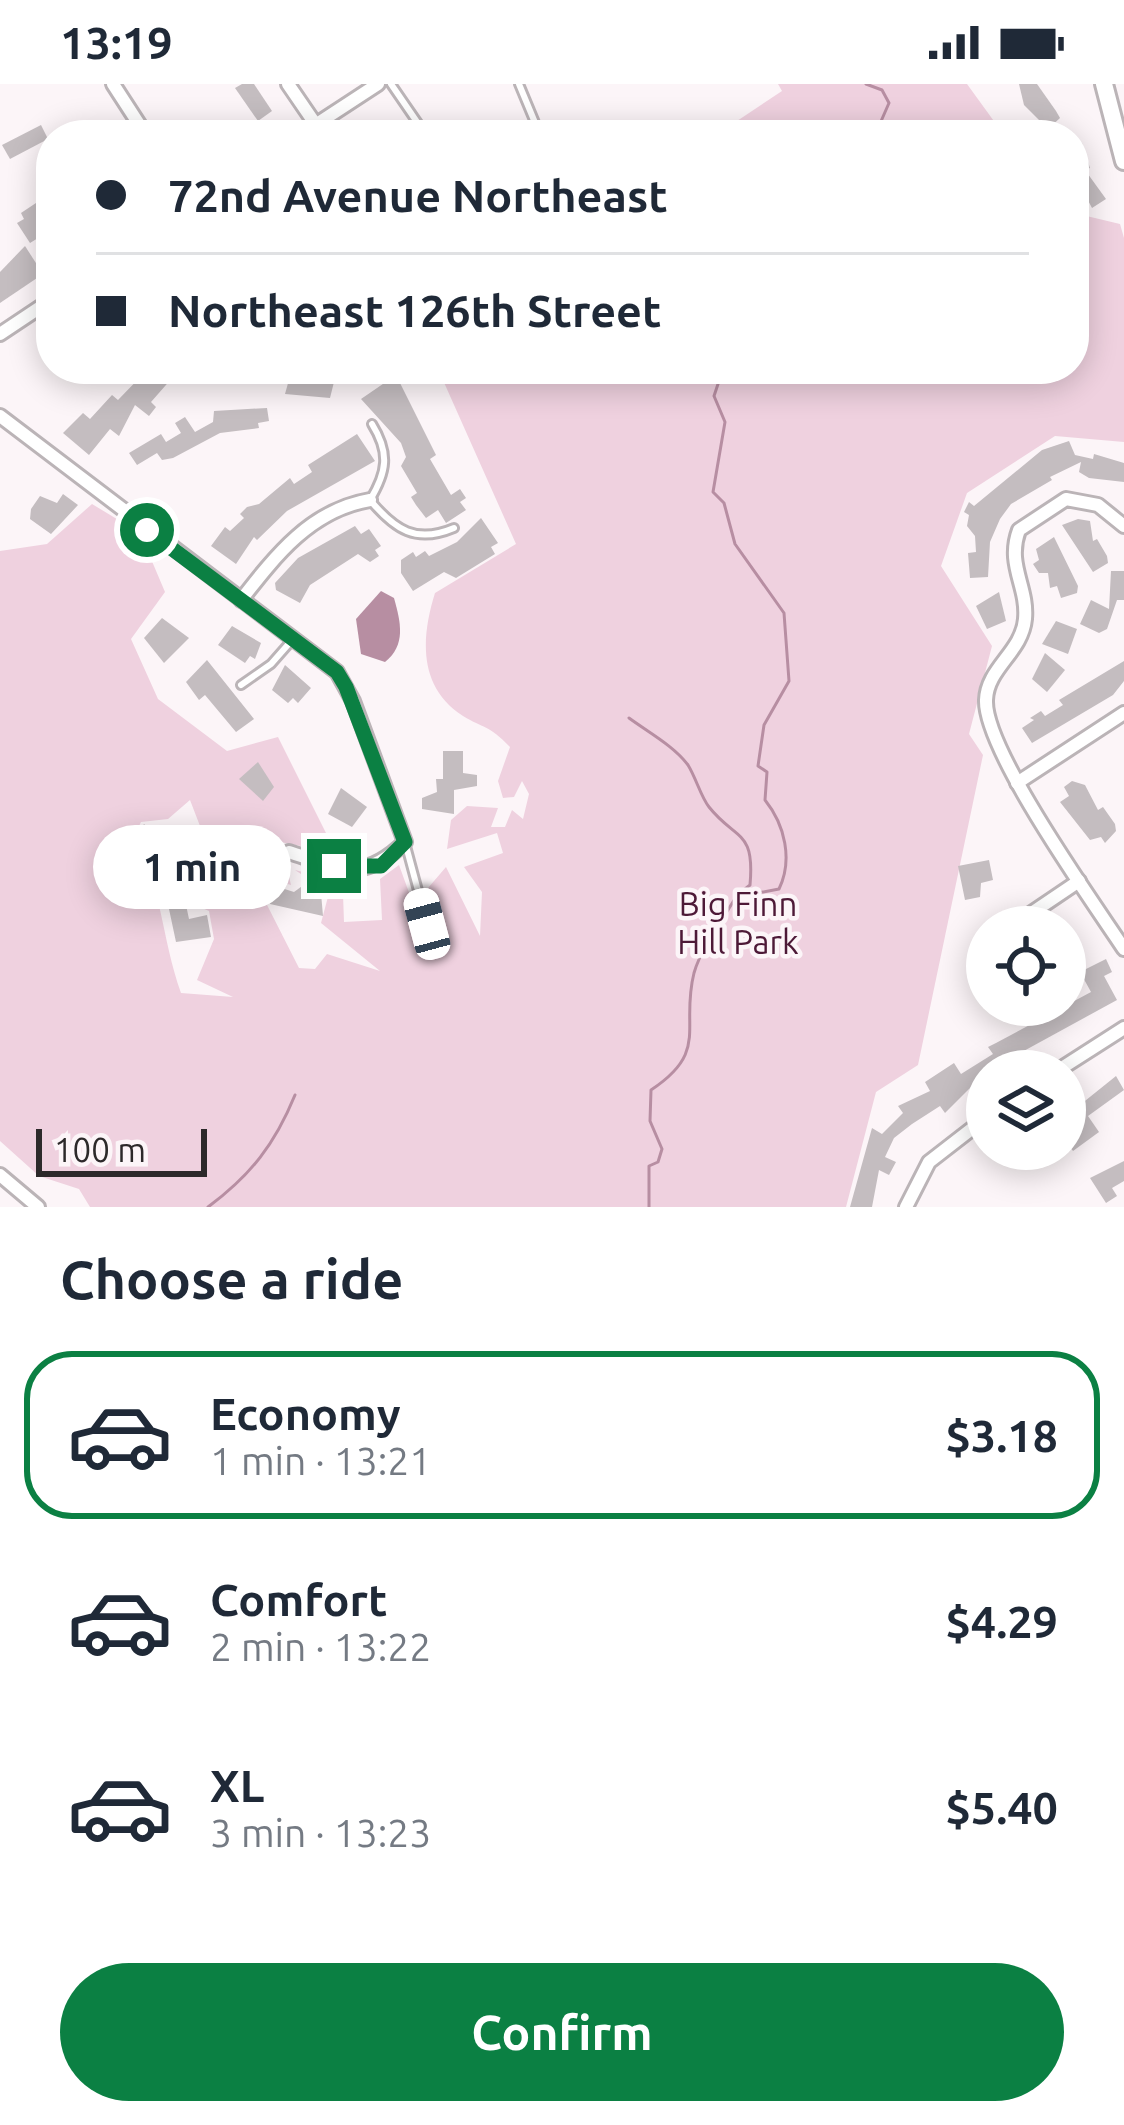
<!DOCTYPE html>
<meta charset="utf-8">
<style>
:root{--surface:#fff;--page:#f6f6f7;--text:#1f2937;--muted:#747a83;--line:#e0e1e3;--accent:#0b8043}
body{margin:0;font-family:Ubuntu,sans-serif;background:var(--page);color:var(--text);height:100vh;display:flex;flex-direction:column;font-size:45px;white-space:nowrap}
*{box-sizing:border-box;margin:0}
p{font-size:39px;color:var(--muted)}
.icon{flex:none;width:66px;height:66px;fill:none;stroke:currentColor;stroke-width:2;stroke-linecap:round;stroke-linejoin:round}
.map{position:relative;height:1123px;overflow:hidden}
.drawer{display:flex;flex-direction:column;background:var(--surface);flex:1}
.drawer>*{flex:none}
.hud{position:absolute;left:36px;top:36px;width:1053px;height:264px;border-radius:48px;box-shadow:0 6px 30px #0003;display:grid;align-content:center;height:264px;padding:0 60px;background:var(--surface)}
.controls{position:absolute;left:966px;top:822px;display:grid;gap:24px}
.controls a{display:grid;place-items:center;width:120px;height:120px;border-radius:50%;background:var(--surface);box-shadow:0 6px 30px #0003;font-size:60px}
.scale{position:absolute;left:36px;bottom:30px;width:171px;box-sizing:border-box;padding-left:12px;border:6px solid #2c292a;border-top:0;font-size:33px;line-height:42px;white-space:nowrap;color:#2c292a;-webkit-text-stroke:9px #fcf5f8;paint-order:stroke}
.end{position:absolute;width:54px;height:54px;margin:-27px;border:15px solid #0b8043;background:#fff;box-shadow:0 0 0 6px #fff}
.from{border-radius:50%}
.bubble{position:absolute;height:84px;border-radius:42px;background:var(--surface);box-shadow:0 6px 30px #0003;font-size:39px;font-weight:700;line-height:84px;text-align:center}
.car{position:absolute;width:36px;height:72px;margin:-36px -18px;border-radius:15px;box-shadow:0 0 9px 3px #0007;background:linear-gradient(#fff 24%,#345 0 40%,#fff 0 76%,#345 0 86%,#fff 0)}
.hud b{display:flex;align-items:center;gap:42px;height:114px;font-size:45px}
.hud b+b{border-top:3px solid var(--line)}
.hud i{width:30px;height:30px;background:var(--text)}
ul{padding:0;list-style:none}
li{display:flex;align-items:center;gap:36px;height:168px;margin:0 24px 18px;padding:0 36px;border:6px solid transparent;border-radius:48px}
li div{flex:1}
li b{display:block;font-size:45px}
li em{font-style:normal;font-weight:700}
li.on{border-color:var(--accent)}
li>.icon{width:108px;height:108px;stroke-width:1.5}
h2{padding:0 60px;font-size:54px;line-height:144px}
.primary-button{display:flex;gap:24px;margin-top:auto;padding:24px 60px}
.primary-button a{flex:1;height:138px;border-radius:72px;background:var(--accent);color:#fff;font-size:48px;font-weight:700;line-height:138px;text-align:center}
.status{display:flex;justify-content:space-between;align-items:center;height:84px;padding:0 60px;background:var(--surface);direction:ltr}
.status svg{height:33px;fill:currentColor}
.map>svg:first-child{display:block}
</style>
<div class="status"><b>13:19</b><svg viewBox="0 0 49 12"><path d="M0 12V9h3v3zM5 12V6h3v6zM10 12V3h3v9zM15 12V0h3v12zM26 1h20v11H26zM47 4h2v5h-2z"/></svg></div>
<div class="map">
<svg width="1124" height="1123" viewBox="0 0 1124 1123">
<rect width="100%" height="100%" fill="#fcf5f8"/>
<!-- green -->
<g fill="#efd1df">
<path d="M 778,0 L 967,0 L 1004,51 L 716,51 L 782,7 Z"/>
<path d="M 1074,129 L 1120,140 L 1124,154 L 1124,358 L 1055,352 L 967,409 L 941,482 L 992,562 L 969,650 L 983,671 L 918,981 L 876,1008 L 846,1123 L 90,1123 L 79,1105 L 39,1092 L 0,1057 L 0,467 L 47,460 L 92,420 L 140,449 L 165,508 L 131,555 L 158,615 L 227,667 L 278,653 L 336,769 L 200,742 L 190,716 L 168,735 L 141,738 L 134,752 C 163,806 161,852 181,909 L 233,913 L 197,896 L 214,855 L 209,827 L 175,812 L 175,787 L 201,749 L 284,772 L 291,801 L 277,797 L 265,817 L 299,884 L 315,885 L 327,870 L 380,887 L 321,839 L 329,809 L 295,786 L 358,802 L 343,810 L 344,838 L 382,836 L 380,795 L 399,781 L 419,836 L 438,828 L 428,804 L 446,783 L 480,852 L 482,808 L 464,783 L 503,769 L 497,749 L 447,765 L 451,736 L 467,722 L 498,724 L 491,743 L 505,743 L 512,726 L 523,735 L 529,710 L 522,697 L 514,713 L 503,714 L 498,697 L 510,663 C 488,640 484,645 463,632 C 418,603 421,554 435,509 L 516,460 L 438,285 L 1074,285 Z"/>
</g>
<!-- water -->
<path fill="#b78ea2" d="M 381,507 L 394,514 C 401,539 406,561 385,578 L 361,570 L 356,535 Z"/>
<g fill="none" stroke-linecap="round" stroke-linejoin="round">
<!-- stream -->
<g stroke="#b78ea2" stroke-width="3">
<path d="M 866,0 L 882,6 L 889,19 L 875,51"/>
<path d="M 629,634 C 648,648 674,662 688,681 C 696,694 701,713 709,723 C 736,757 755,745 750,801 L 740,809"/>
<path d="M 208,1123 C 251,1091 275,1060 295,1011"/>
<path d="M 649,1123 L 649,1082 L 658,1078 L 662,1065 L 650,1037 L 651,1006 C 710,967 680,944 694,889 C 701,864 723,835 736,813 L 779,805 C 793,776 785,741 765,716 L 767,688 L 758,682 L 764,641 L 789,597 L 784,529 L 735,460 L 724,419 L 713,408 L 725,338 L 714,312 L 723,285"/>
</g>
</g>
<!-- building -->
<g fill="#c4bdc0">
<path d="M 242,0 L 254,0 L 272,27 L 258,37 L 235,4 Z"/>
<path d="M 1019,0 L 1037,0 L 1056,27 L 1060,34 L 1048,45 L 1024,21 Z"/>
<path d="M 41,41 L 48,55 L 10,75 L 2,61 Z"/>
<path d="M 1082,59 L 1090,84 L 1085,86 L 1106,115 L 1092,124 L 1074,90 L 1074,62 Z"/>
<path d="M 51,109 L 51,146 L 30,159 L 17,139 L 24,135 L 21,129 Z"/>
<path d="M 25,162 L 43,190 L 0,219 L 0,188 Z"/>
<path d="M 148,285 L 180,285 L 151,318 L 156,323 L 149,332 L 135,321 L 119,352 L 110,345 L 89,371 L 63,349 L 83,329 L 90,335 L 112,311 L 118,316 Z"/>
<path d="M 396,291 L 436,371 L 430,375 L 451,411 L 460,405 L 466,414 L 460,418 L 466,426 L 446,439 L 438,426 L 426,434 L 416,421 L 411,413 L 417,409 L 401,382 L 406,373 L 401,359 L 361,315 Z"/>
<path d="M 290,292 L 334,298 L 330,314 L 285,310 Z"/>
<path d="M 267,324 L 269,337 L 258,339 L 259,344 L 220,349 L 173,374 L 162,376 L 157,369 L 137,381 L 129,369 L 161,350 L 166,358 L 181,349 L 175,339 L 185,333 L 195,348 L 213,338 L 214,327 Z"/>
<path d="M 357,350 L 375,377 L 287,427 L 257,456 L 254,453 L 236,480 L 211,462 L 225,443 L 230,447 L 244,434 L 240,430 L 247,423 L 259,420 L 290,394 L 294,400 L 312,388 L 308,381 Z"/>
<path d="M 1069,357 L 1075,371 L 1093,375 L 1094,370 L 1124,379 L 1124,398 L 1089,394 L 1079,388 L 1081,378 L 1050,393 L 1052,396 L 1011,420 L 1000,435 L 990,458 L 988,493 L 970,494 L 968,469 L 976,468 L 975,452 L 967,442 L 969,431 L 964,428 L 969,418 L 974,422 L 1042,366 Z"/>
<path d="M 63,410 L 78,421 L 51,450 L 30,435 L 31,425 L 40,412 L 57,419 Z"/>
<path d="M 481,434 L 498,459 L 491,463 L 495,470 L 456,494 L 444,488 L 413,507 L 401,489 L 401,476 L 413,468 L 416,473 L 425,467 L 429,472 L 457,458 Z"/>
<path d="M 1078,435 L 1090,437 L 1093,457 L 1097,455 L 1107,472 L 1108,479 L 1093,488 L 1062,441 Z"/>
<path d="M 355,442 L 361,450 L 369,445 L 381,462 L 375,466 L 379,472 L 370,478 L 358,470 L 310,501 L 300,519 L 276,506 L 275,499 L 298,474 Z"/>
<path d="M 1054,453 L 1078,502 L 1077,509 L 1061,514 L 1057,502 L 1050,504 L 1048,489 L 1039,489 L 1033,480 L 1039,476 L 1036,465 Z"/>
<path d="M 1111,487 L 1124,487 L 1124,516 L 1117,516 L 1107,545 L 1099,549 L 1080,540 L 1091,516 L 1109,525 Z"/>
<path d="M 999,508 L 1006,537 L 987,545 L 976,522 Z"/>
<path d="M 162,534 L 189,554 L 164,579 L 144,554 Z"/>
<path d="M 1056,537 L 1077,545 L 1068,570 L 1042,560 Z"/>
<path d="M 232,542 L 261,559 L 255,575 L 250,572 L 245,579 L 218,561 Z"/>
<path d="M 1045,569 L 1065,586 L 1047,608 L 1032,595 Z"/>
<path d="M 207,576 L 254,635 L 236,648 L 205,611 L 199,616 L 186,598 Z"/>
<path d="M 1124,577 L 1124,597 L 1113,611 L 1032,659 L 1022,644 L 1034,636 L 1030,634 L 1041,627 L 1045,632 L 1063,621 L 1059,616 Z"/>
<path d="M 285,581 L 311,604 L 298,619 L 293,614 L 288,619 L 272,606 Z"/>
<path d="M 443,667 L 463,667 L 463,689 L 477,691 L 477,702 L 454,706 L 454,730 L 422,725 L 422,714 L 437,708 L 436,695 L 443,695 Z"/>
<path d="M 258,678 L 274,703 L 263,717 L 239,695 Z"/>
<path d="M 1072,697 L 1085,701 L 1098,726 L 1103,723 L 1115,740 L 1116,747 L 1105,759 L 1101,753 L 1090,756 L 1060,718 L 1069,712 L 1064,703 Z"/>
<path d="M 341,704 L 367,723 L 352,743 L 328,730 Z"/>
<path d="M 144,740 L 172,768 L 155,789 L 128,769 Z"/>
<path d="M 989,776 L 993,796 L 981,799 L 980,813 L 965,816 L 958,782 Z"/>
<path d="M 305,800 L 321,809 L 323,832 L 270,820 L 275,802 L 294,808 Z"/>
<path d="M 186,821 L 189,835 L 207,831 L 211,853 L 176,858 L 169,825 Z"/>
<path d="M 1106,875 L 1112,888 L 1104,892 L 1117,916 L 987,987 L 945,1029 L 940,1022 L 912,1040 L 894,1054 L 885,1073 L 896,1078 L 889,1091 L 879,1086 L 872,1123 L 850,1123 L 872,1044 L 882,1050 L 903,1029 L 898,1022 L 930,1007 L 925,998 L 954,979 L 961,990 L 993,970 L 988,963 L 996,959 L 1091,908 L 1080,888 Z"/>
<path d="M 1116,992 L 1124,1006 L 1088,1032 L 1099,1048 L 1073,1067 L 1065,1056 L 1065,1033 Z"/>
<path d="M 1124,1077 L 1124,1097 L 1112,1104 L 1117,1112 L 1106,1119 L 1090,1094 Z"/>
</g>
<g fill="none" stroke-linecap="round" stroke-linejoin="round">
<!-- lane casing -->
<g stroke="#bbb4b7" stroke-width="12">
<g id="lane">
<path d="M 391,0 L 426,51"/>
<path d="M 519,0 L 536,41"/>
<path d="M 51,162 L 42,168 L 51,180"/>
<path d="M 372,340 C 390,369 387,388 370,416 C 395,446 416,460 454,444"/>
<path d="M 241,601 L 271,580 L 293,555"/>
<path d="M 406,762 L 427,840"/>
</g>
</g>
<!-- street casing -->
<g stroke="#bbb4b7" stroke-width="18">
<g id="street">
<path d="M 113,0 L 146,51"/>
<path d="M 288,0 L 316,41"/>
<path d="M 300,51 L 378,0"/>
<path d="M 0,250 L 51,216"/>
<path d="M 0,332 L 337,588 L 353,617 L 405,758 C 363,799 341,785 289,768"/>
<path d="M 1124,442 L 1098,421 L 1066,415 L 1019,446 C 1006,481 1028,502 1025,535 C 1022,568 987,584 986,616 C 984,666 1093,818 1124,865"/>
<path d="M 241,516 C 276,471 311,426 370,416"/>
<path d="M 1017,699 L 1124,629"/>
<path d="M 1011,843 L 1079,797"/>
<path d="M 1057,987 L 1124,944"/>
<path d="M 0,1091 L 38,1123"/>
<path d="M 906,1123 L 929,1078 L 987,1033"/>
</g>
</g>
<!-- secondary casing -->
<g stroke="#bbb4b7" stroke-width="22">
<path id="secondary" d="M 1104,0 L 1124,77"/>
</g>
<!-- lane -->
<use href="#lane" stroke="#fff" stroke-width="6"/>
<!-- street -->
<use href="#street" stroke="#fff" stroke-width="12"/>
<!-- secondary -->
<use href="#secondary" stroke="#fff" stroke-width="16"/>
</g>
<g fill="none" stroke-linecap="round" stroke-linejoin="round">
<!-- route -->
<path stroke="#0b8043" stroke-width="15" d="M 147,446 L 337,588 L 346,603 L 405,758 L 381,782 L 334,782"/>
</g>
<g text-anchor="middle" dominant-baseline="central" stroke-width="9" stroke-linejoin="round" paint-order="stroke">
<!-- park labels -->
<g font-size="33" fill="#4d1937" stroke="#fcf5f8">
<text x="738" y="819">Big Finn<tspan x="738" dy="38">Hill Park</tspan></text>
</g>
</g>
</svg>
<div class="controls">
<a><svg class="icon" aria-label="locate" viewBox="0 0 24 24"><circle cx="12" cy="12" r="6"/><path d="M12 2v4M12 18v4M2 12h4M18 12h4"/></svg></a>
<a><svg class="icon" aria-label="layers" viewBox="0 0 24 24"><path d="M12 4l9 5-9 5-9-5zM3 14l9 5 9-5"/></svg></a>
</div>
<div class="scale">100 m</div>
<i class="end from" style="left:147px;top:446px"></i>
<i class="end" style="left:334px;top:782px"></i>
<div class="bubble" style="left:93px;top:741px;width:198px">1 min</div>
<i class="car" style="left:427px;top:840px;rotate:345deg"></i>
<div class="hud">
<b><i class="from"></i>72nd Avenue Northeast</b>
<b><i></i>Northeast 126th Street</b>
</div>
</div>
<section class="drawer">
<h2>Choose a ride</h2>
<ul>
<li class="on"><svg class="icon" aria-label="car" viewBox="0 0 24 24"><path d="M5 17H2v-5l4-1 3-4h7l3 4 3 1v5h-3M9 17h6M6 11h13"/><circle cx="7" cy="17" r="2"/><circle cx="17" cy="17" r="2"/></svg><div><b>Economy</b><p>1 min · 13:21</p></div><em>$3.18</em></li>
<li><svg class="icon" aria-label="car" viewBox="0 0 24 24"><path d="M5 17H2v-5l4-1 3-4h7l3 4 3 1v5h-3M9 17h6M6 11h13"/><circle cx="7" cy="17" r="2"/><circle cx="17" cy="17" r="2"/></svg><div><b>Comfort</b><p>2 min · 13:22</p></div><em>$4.29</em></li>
<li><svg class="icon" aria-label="car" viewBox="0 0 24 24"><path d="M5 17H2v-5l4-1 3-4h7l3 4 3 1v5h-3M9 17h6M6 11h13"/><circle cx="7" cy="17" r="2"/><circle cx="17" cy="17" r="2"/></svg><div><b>XL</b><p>3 min · 13:23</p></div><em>$5.40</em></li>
</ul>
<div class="primary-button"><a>Confirm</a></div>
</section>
